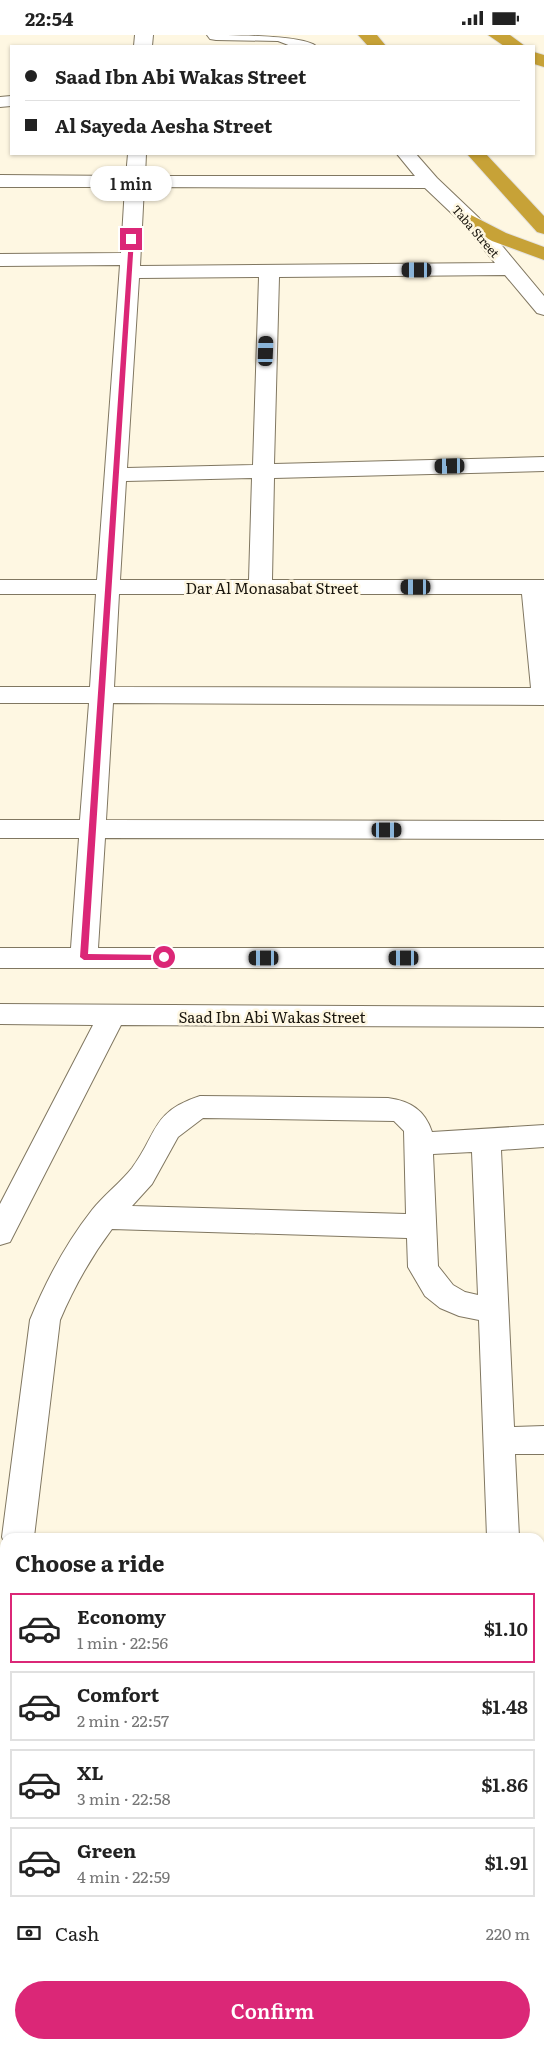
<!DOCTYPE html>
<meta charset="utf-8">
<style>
:root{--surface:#fff;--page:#f2f2f2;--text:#222;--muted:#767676;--line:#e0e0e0;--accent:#db2777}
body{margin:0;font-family:Literata,serif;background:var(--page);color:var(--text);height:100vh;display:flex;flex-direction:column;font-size:19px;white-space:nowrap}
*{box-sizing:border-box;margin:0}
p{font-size:16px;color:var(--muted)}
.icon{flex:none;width:28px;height:28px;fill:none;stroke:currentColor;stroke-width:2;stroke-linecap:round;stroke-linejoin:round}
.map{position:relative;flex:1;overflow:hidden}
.side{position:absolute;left:0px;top:1498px;width:545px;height:516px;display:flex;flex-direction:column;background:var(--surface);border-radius:15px 15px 0 0;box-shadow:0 1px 4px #0004}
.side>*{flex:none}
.banner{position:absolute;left:10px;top:10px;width:525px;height:110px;border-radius:0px;box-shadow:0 1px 4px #0004;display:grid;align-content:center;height:110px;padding:0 15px;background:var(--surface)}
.end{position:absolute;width:22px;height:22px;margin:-11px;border:6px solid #db2777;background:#fff;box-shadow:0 0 0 2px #fff}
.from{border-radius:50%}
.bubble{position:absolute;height:35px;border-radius:18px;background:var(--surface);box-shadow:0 1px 4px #0004;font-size:16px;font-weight:600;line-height:35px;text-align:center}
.car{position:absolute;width:15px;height:30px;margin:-15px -8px;border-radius:6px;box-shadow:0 0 4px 1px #0007;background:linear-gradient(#222 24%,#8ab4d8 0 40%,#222 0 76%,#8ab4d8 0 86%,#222 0)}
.banner b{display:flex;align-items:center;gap:18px;height:48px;font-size:19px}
.banner b+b{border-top:1px solid var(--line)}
.banner i{width:12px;height:12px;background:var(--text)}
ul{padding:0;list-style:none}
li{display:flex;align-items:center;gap:15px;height:70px;margin:0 10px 8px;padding:0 5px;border:2px solid var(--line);border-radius:0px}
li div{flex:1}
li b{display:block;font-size:19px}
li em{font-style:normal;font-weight:600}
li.current{border-color:var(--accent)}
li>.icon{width:45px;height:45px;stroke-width:1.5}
h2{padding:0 15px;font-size:22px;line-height:60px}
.pay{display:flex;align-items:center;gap:12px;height:55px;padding:0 15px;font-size:19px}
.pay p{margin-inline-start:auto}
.action{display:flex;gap:10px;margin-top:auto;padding:10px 15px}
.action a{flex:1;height:58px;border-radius:30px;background:var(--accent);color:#fff;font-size:20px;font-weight:600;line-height:58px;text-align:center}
.status{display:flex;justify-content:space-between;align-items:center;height:35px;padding:0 25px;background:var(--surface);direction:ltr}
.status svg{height:14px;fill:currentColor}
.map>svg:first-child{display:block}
</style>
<div class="status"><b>22:54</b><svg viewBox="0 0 49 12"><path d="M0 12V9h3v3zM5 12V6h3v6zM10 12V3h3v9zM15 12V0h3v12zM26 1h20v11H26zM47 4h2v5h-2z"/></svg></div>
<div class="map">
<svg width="544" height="2013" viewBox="0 0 544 2013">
<rect width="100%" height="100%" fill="#fef7e2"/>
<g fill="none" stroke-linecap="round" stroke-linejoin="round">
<!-- minor casing -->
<g stroke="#807761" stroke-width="2">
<g id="minor">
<path d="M 135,0 L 153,0 L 152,11 L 134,11 Z"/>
<path d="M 207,0 C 229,0 303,0 316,11 L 291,11 L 278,6 L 216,5 L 210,4 Z"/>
<path d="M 11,61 L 11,71 L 0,72 L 0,62 Z"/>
<path d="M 128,119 L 146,119 L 145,141 L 415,141 L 397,119 L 416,119 L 437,143 L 478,182 L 544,261 L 544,280 L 537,278 L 505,240 L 279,242 L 274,429 L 544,422 L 544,436 L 274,443 L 272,545 L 544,545 L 544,670 L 113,668 L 106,785 L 544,786 L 544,804 L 105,803 L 98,913 L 544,913 L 544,933 L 0,933 L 0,913 L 71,913 L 79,803 L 0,803 L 0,785 L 80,785 L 89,668 L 0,668 L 0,652 L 90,652 L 96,559 L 0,559 L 0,545 L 97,545 L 120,230 L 0,231 L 0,219 L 121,218 L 125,152 L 0,152 L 0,140 L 126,141 ZM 144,152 L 425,153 L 464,190 L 495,228 L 140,231 ZM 259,242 L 253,430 L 127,433 L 139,243 ZM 252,443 L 249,545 L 120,545 L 126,446 ZM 119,559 L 522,559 L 531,653 L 114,652 Z"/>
<path d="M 0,969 L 544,972 L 544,992 L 121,990 L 10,1207 L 0,1210 L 0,1169 L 93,990 L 0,989 Z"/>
<path d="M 200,1061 L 388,1063 C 410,1066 425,1075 432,1097 L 544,1090 L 544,1112 L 501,1115 L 514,1392 L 544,1391 L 544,1419 L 515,1419 L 519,1502 L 487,1502 L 479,1285 L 459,1281 L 440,1273 L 425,1261 L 408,1232 L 407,1203 L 112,1194 C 91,1222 74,1252 60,1285 L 34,1502 L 5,1502 L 5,1509 L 2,1502 L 30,1285 C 46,1246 66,1208 92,1175 C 104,1160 120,1148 132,1133 C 158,1098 151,1077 200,1061 ZM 203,1083 L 394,1086 L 404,1096 L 406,1179 L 132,1171 L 152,1149 L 178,1102 ZM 472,1117 L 478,1260 L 465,1257 L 453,1250 L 438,1231 L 433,1119 Z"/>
<path d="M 540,1536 L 544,1537 L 544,1569 L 540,1568 Z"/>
<path d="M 5,1602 L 5,1676 L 0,1678 L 0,1604 Z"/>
<path d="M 0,1873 L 5,1875 L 5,1917 L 0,1915 Z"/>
<path d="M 100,2009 L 138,2009 L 139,2013 L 101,2013 Z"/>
</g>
</g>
<!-- highway casing -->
<g stroke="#e4e3e2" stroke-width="2">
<g id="highway">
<path d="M 358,0 L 377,0 L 386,11 L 368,11 Z"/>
<path d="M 488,0 L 510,0 L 525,11 L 504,11 Z"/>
<path d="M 534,17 L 544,20 L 544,32 L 534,29 Z"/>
<path d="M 467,119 L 486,119 L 544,181 L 544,199 L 537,197 Z"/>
<path d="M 471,180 L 506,198 L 544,212 L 544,225 L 492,206 L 464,190 L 461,186 L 464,182 Z"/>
</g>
</g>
<!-- minor -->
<use href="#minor" fill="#fff" fill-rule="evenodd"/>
<!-- highway -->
<use href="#highway" fill="#c7a237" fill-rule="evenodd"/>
</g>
<!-- route -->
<path fill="#db2777" d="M 129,203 L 134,204 L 88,919 L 164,920 L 168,922 L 164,925 L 84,925 L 80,922 Z"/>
<g text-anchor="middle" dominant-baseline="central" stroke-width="5" stroke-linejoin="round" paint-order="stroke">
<!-- far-street labels -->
<g font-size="12" fill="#1a160e" stroke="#fef7e2">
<text transform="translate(476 196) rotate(49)">Taba Street</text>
</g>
<!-- street labels -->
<g font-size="15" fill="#1a160e" stroke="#fef7e2">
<text x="272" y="552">Dar Al Monasabat Street</text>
<text x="272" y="981">Saad Ibn Abi Wakas Street</text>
</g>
</g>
</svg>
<i class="end from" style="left:164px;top:922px"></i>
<i class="end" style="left:131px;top:204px"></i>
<div class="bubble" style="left:90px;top:131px;width:82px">1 min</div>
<i class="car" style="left:417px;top:235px;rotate:270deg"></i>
<i class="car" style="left:266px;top:316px;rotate:2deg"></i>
<i class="car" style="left:450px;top:431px;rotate:269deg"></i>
<i class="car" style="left:416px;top:552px;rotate:270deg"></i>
<i class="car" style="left:387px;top:795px;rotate:90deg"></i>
<i class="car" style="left:264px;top:923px;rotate:270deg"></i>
<i class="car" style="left:404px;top:923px;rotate:270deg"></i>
<div class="banner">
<b><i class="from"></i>Saad Ibn Abi Wakas Street</b>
<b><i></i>Al Sayeda Aesha Street</b>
</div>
<section class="side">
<h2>Choose a ride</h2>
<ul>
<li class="current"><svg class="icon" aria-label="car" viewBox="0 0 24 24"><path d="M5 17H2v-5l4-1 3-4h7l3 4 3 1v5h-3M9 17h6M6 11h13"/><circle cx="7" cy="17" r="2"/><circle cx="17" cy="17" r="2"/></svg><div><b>Economy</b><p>1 min · 22:56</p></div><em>$1.10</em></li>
<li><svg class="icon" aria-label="car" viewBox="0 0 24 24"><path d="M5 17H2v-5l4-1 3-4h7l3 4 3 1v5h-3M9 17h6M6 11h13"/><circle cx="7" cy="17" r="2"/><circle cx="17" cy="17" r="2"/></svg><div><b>Comfort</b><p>2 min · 22:57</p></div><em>$1.48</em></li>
<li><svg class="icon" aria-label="car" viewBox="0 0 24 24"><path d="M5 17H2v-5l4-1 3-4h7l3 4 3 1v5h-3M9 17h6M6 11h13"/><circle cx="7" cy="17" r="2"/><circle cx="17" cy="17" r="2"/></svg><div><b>XL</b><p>3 min · 22:58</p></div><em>$1.86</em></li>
<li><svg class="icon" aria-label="car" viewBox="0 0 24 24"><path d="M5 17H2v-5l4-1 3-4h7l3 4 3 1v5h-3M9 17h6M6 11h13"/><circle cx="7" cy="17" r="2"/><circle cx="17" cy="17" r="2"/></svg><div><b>Green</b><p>4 min · 22:59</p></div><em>$1.91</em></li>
</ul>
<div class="pay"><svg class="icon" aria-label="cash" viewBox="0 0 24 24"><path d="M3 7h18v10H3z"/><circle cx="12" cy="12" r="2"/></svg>Cash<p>220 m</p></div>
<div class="action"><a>Confirm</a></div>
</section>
</div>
